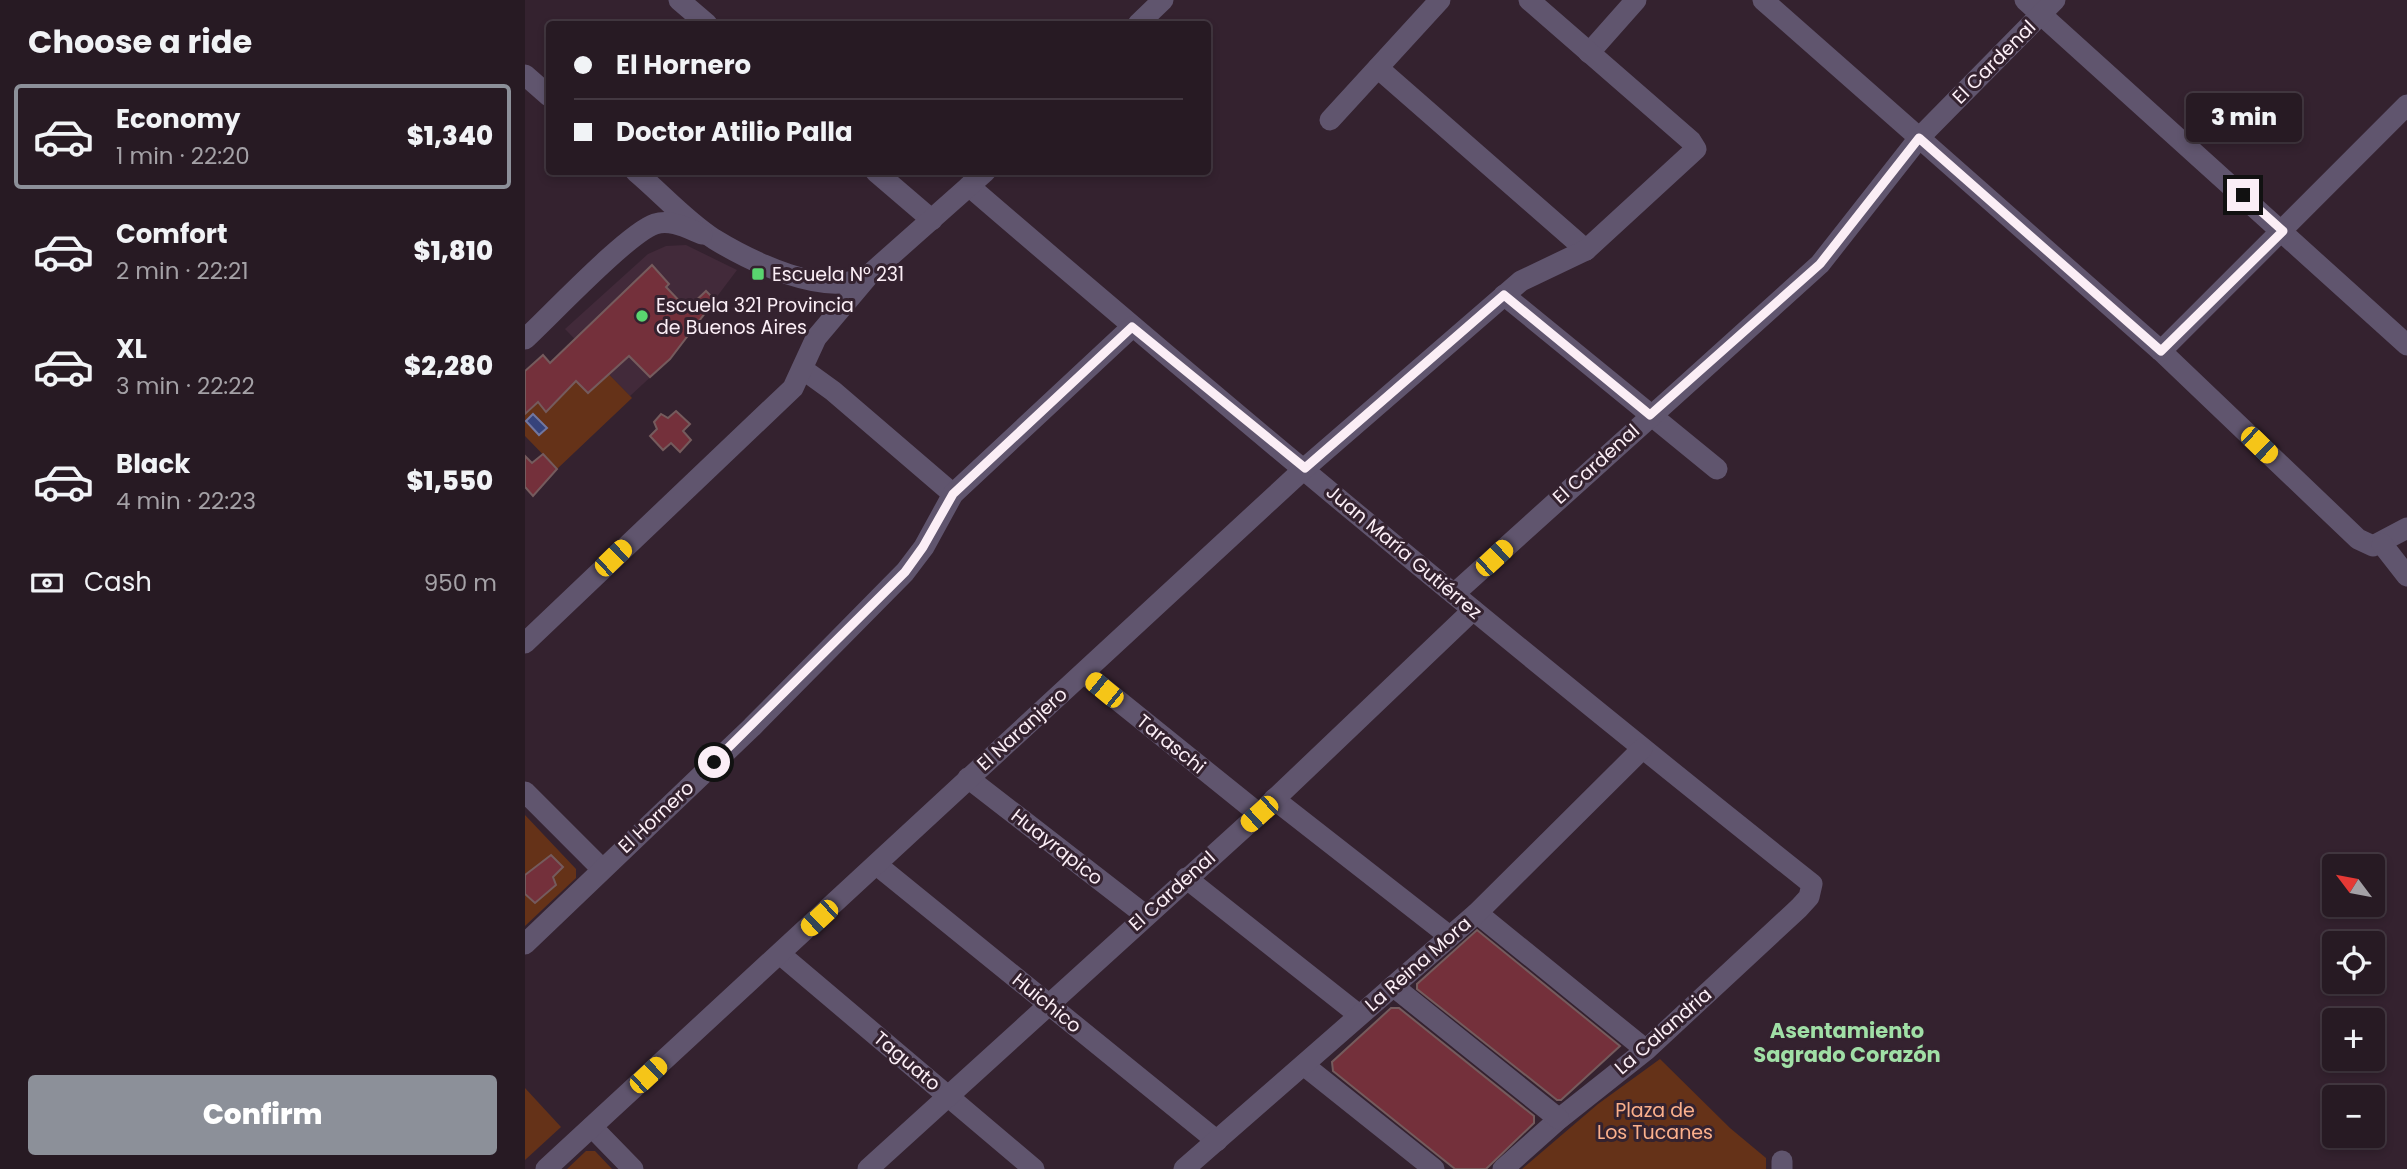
<!DOCTYPE html>
<meta charset="utf-8">
<style>
:root{--surface:#271a23;--page:#2f232b;--text:#f1f3f6;--muted:#a4a1a6;--line:#433841;--accent:#8c9099}
body{margin:0;font-family:Poppins,sans-serif;background:var(--page);color:var(--text);height:100vh;display:flex;flex-direction:column;font-size:26px;white-space:nowrap}
*{box-sizing:border-box;margin:0}
p{font-size:23px;color:var(--muted)}
.icon{flex:none;width:38px;height:38px;fill:none;stroke:currentColor;stroke-width:2;stroke-linecap:round;stroke-linejoin:round}
.map{position:relative;flex:1;overflow:hidden}
.details{display:flex;flex-direction:column;background:var(--surface);width:525px}
.details>*{flex:none}
.top-card{position:absolute;left:21px;top:21px;width:665px;height:154px;border-radius:7px;box-shadow:0 4px 10px #0003,0 0 0 2px var(--line);display:grid;align-content:center;height:154px;padding:0 28px;background:var(--surface)}
.needle{width:46px;rotate:302deg}
.fabs{position:absolute;left:1797px;top:854px;display:grid;gap:14px}
.fabs a{display:grid;place-items:center;width:63px;height:63px;border-radius:7px;background:var(--surface);box-shadow:0 4px 10px #0003,0 0 0 2px var(--line);font-size:35px}
.end{position:absolute;width:32px;height:32px;margin:-16px;border:9px solid #fbeef6;background:#111;box-shadow:0 0 0 4px #111}
.from{border-radius:50%}
.bubble{position:absolute;height:49px;border-radius:7px;background:var(--surface);box-shadow:0 4px 10px #0003,0 0 0 2px var(--line);font-size:23px;font-weight:800;line-height:49px;text-align:center}
.car{position:absolute;width:21px;height:42px;margin:-21px -10px;border-radius:9px;box-shadow:0 0 5px 2px #0007;background:linear-gradient(#f5c518 24%,#345 0 40%,#f5c518 0 76%,#345 0 86%,#f5c518 0)}
.top-card b{display:flex;align-items:center;gap:24px;height:66px;font-size:26px}
.top-card b+b{border-top:2px solid var(--line)}
.top-card i{width:18px;height:18px;background:var(--text)}
ul{padding:0;list-style:none}
li{display:flex;align-items:center;gap:21px;height:105px;margin:0 14px 10px;padding:0 14px;border:4px solid transparent;border-radius:7px}
li div{flex:1}
li b{display:block;font-size:26px}
li em{font-style:normal;font-weight:800}
li.current{border-color:var(--accent)}
li>.icon{width:63px;height:63px;stroke-width:1.5}
h2{padding:0 28px;font-size:32px;line-height:84px}
.pay{display:flex;align-items:center;gap:18px;height:77px;padding:0 28px;font-size:26px}
.pay p{margin-inline-start:auto}
.action{display:flex;gap:14px;margin-top:auto;padding:14px 28px}
.action a{flex:1;height:80px;border-radius:7px;background:var(--accent);color:#fff;font-size:28px;font-weight:800;line-height:80px;text-align:center}
main{display:flex;flex:1;min-height:0}
.map>svg:first-child{display:block}
</style>
<main>
<section class="details">
<h2>Choose a ride</h2>
<ul>
<li class="current"><svg class="icon" aria-label="car" viewBox="0 0 24 24"><path d="M5 17H2v-5l4-1 3-4h7l3 4 3 1v5h-3M9 17h6M6 11h13"/><circle cx="7" cy="17" r="2"/><circle cx="17" cy="17" r="2"/></svg><div><b>Economy</b><p>1 min · 22:20</p></div><em>$1,340</em></li>
<li><svg class="icon" aria-label="car" viewBox="0 0 24 24"><path d="M5 17H2v-5l4-1 3-4h7l3 4 3 1v5h-3M9 17h6M6 11h13"/><circle cx="7" cy="17" r="2"/><circle cx="17" cy="17" r="2"/></svg><div><b>Comfort</b><p>2 min · 22:21</p></div><em>$1,810</em></li>
<li><svg class="icon" aria-label="car" viewBox="0 0 24 24"><path d="M5 17H2v-5l4-1 3-4h7l3 4 3 1v5h-3M9 17h6M6 11h13"/><circle cx="7" cy="17" r="2"/><circle cx="17" cy="17" r="2"/></svg><div><b>XL</b><p>3 min · 22:22</p></div><em>$2,280</em></li>
<li><svg class="icon" aria-label="car" viewBox="0 0 24 24"><path d="M5 17H2v-5l4-1 3-4h7l3 4 3 1v5h-3M9 17h6M6 11h13"/><circle cx="7" cy="17" r="2"/><circle cx="17" cy="17" r="2"/></svg><div><b>Black</b><p>4 min · 22:23</p></div><em>$1,550</em></li>
</ul>
<div class="pay"><svg class="icon" aria-label="cash" viewBox="0 0 24 24"><path d="M3 7h18v10H3z"/><circle cx="12" cy="12" r="2"/></svg>Cash<p>950 m</p></div>
<div class="action"><a>Confirm</a></div>
</section>
<div class="map">
<svg width="1882" height="1169" viewBox="0 0 1882 1169">
<rect width="100%" height="100%" fill="#34222f"/>
<!-- built -->
<path fill="#422a3a" d="M 161,245 L 212,270 L 145,359 L 105,396 L 40,329 L 123,254 L 141,246 Z"/>
<!-- green -->
<g fill="#653218">
<path d="M 67,357 L 107,398 L 32,469 L 0,436 L 0,387 L 21,411 L 32,401 L 29,397 L 48,378 L 63,393 L 78,378 Z"/>
<path d="M 0,815 L 51,869 L 51,878 L 0,926 Z"/>
<path d="M 1135,1059 L 1205,1128 L 1241,1158 L 1241,1169 L 997,1169 L 1073,1104 Z"/>
<path d="M 0,1088 L 36,1127 L 0,1160 Z"/>
<path d="M 61,1151 L 70,1151 L 87,1169 L 42,1169 Z"/>
</g>
<!-- water -->
<path fill="#36437b" stroke="#7176a0" stroke-width="2" d="M 8,414 L 22,428 L 14,435 L 1,421 Z"/>
<!-- building -->
<g fill="#74303b" stroke="#755b5d" stroke-width="2">
<path d="M 127,265 L 144,284 L 141,287 L 162,309 L 181,291 L 190,300 L 145,359 L 125,377 L 104,356 L 63,393 L 51,381 L 21,412 L 13,402 L 0,414 L 0,371 L 18,355 L 25,363 Z"/>
<path d="M 151,411 L 165,424 L 158,431 L 166,440 L 155,452 L 146,443 L 138,450 L 125,436 L 132,429 L 129,422 L 136,414 L 143,418 Z"/>
<path d="M 18,454 L 32,469 L 8,496 L 0,487 L 0,456 L 7,463 Z"/>
<path d="M 26,855 L 38,867 L 28,877 L 31,885 L 10,903 L 0,894 L 0,875 Z"/>
<path d="M 952,930 L 1095,1046 L 1036,1100 L 1032,1100 L 892,989 L 892,984 Z"/>
<path d="M 866,1008 L 874,1008 L 1009,1116 L 1009,1123 L 961,1169 L 930,1169 L 808,1071 L 807,1062 Z"/>
</g>
<g fill="none" stroke-linecap="round" stroke-linejoin="round">
<!-- minor -->
<g stroke="#60556e" stroke-width="21">
<path d="M 154,0 L 182,24"/>
<path d="M 1238,0 L 1636,351 L 1833,539 L 1848,546 L 1882,528"/>
<path d="M 1500,0 L 1882,345"/>
<path d="M 613,24 L 638,0"/>
<path d="M 1064,53 L 1111,0"/>
<path d="M 853,68 L 1061,250"/>
<path d="M 0,75 L 24,96"/>
<path d="M 805,120 L 915,0"/>
<path d="M 111,172 C 136,193 161,221 189,239 C 225,261 302,299 340,276"/>
<path d="M 351,172 L 407,220"/>
<path d="M 444,186 C 720,424 1002,657 1287,884 L 1284,897 L 1274,908 L 1121,1050 L 1034,1119 L 978,1169"/>
<path d="M 979,295 L 1192,469"/>
<path d="M 0,339 C 26,315 103,233 130,224 C 146,219 162,228 177,234"/>
<path d="M 1636,351 L 1882,105"/>
<path d="M 279,370 L 308,391 L 428,494"/>
<path d="M 1857,544 L 1882,576"/>
<path d="M 929,594 L 1295,264 L 1394,138 L 1530,0"/>
<path d="M 0,643 L 268,388 L 291,338 L 345,274 L 460,172"/>
<path d="M 559,673 L 734,814"/>
<path d="M 443,778 L 620,915"/>
<path d="M 0,792 L 76,868"/>
<path d="M 749,799 L 923,935"/>
<path d="M 352,865 L 692,1141"/>
<path d="M 661,878 L 834,1015"/>
<path d="M 952,913 L 1121,1050"/>
<path d="M 0,944 L 227,727 L 380,572 L 399,547 L 428,494 L 607,327"/>
<path d="M 255,954 L 509,1169"/>
<path d="M 868,986 L 1034,1119"/>
<path d="M 780,1066 L 909,1169"/>
<path d="M 67,1127 L 108,1169"/>
<path d="M 1257,1161 L 1257,1169"/>
<path d="M 21,1169 L 780,468 L 996,281 L 1061,250 L 1171,149 L 1166,141 L 1004,0"/>
<path d="M 343,1169 L 734,814 L 948,610"/>
<path d="M 659,1169 L 952,913 L 1117,749"/>
</g>
</g>
<g fill="none" stroke-linecap="round" stroke-linejoin="round">
<!-- route -->
<path stroke="#fbeef6" stroke-width="9" d="M 189,762 L 380,572 L 398,547 L 428,494 L 607,327 L 780,468 L 979,295 L 1125,415 L 1295,264 L 1394,138 L 1636,351 L 1758,231 L 1718,195"/>
</g>
<!-- markers -->
<g fill="#59d56f" stroke="#34222f" stroke-width="2.5">
<rect x="226" y="267" width="14" height="14" rx="3.5"/>
<circle cx="117" cy="316" r="7"/>
</g>
<g text-anchor="middle" dominant-baseline="central" stroke-width="6" stroke-linejoin="round" paint-order="stroke">
<!-- street labels -->
<g font-size="19" fill="#fbeef6" stroke="#34222f">
<text transform="translate(1469 62) rotate(-45)">El Cardenal</text>
<text transform="translate(1071 464) rotate(-42)">El Cardenal</text>
<text transform="translate(879 552) rotate(40)">Juan María Gutiérrez</text>
<text transform="translate(497 729) rotate(-42)">El Naranjero</text>
<text transform="translate(646 744) rotate(39)">Taraschi</text>
<text transform="translate(131 817) rotate(-43)">El Hornero</text>
<text transform="translate(532 847) rotate(38)">Huayrapico</text>
<text transform="translate(647 891) rotate(-42)">El Cardenal</text>
<text transform="translate(893 964) rotate(-41)">La Reina Mora</text>
<text transform="translate(522 1003) rotate(39)">Huichico</text>
<text transform="translate(1138 1031) rotate(-41)">La Calandria</text>
<text transform="translate(382 1061) rotate(40)">Taguato</text>
</g>
<!-- poi labels -->
<g font-size="19" fill="#fbeef6" stroke="#34222f" text-anchor="start">
<text x="247" y="274">Escuela N° 231</text>
<text x="131" y="305">Escuela 321 Provincia<tspan x="131" dy="22">de Buenos Aires</tspan></text>
</g>
<!-- park labels -->
<g font-size="19" fill="#fbb08c" stroke="#34222f">
<text x="1130" y="1110">Plaza de<tspan x="1130" dy="22">Los Tucanes</tspan></text>
</g>
<!-- neighbourhood labels -->
<g font-size="21" font-weight="bold" fill="#a0dfa6" stroke="#34222f">
<text x="1322" y="1030">Asentamiento<tspan x="1322" dy="24">Sagrado Corazón</tspan></text>
</g>
</g>
</svg>
<div class="fabs">
<a><svg class="needle" viewBox="-14 -14 28 28"><path d="M0-13l5 13h-10z" fill="#e53935"/><path d="M0 13l5-13h-10z" fill="#a4a1a6"/></svg></a>
<a><svg class="icon" aria-label="locate" viewBox="0 0 24 24"><circle cx="12" cy="12" r="6"/><path d="M12 2v4M12 18v4M2 12h4M18 12h4"/></svg></a>
<a>+</a>
<a>−</a>
</div>
<i class="end from" style="left:189px;top:762px"></i>
<i class="end" style="left:1718px;top:195px"></i>
<div class="bubble" style="left:1661px;top:93px;width:116px">3 min</div>
<i class="car" style="left:1734px;top:445px;rotate:134deg"></i>
<i class="car" style="left:88px;top:558px;rotate:46deg"></i>
<i class="car" style="left:969px;top:558px;rotate:47deg"></i>
<i class="car" style="left:579px;top:690px;rotate:309deg"></i>
<i class="car" style="left:734px;top:814px;rotate:228deg"></i>
<i class="car" style="left:294px;top:918px;rotate:227deg"></i>
<i class="car" style="left:123px;top:1075px;rotate:47deg"></i>
<div class="top-card">
<b><i class="from"></i>El Hornero</b>
<b><i></i>Doctor Atilio Palla</b>
</div>
</div>
</main>
